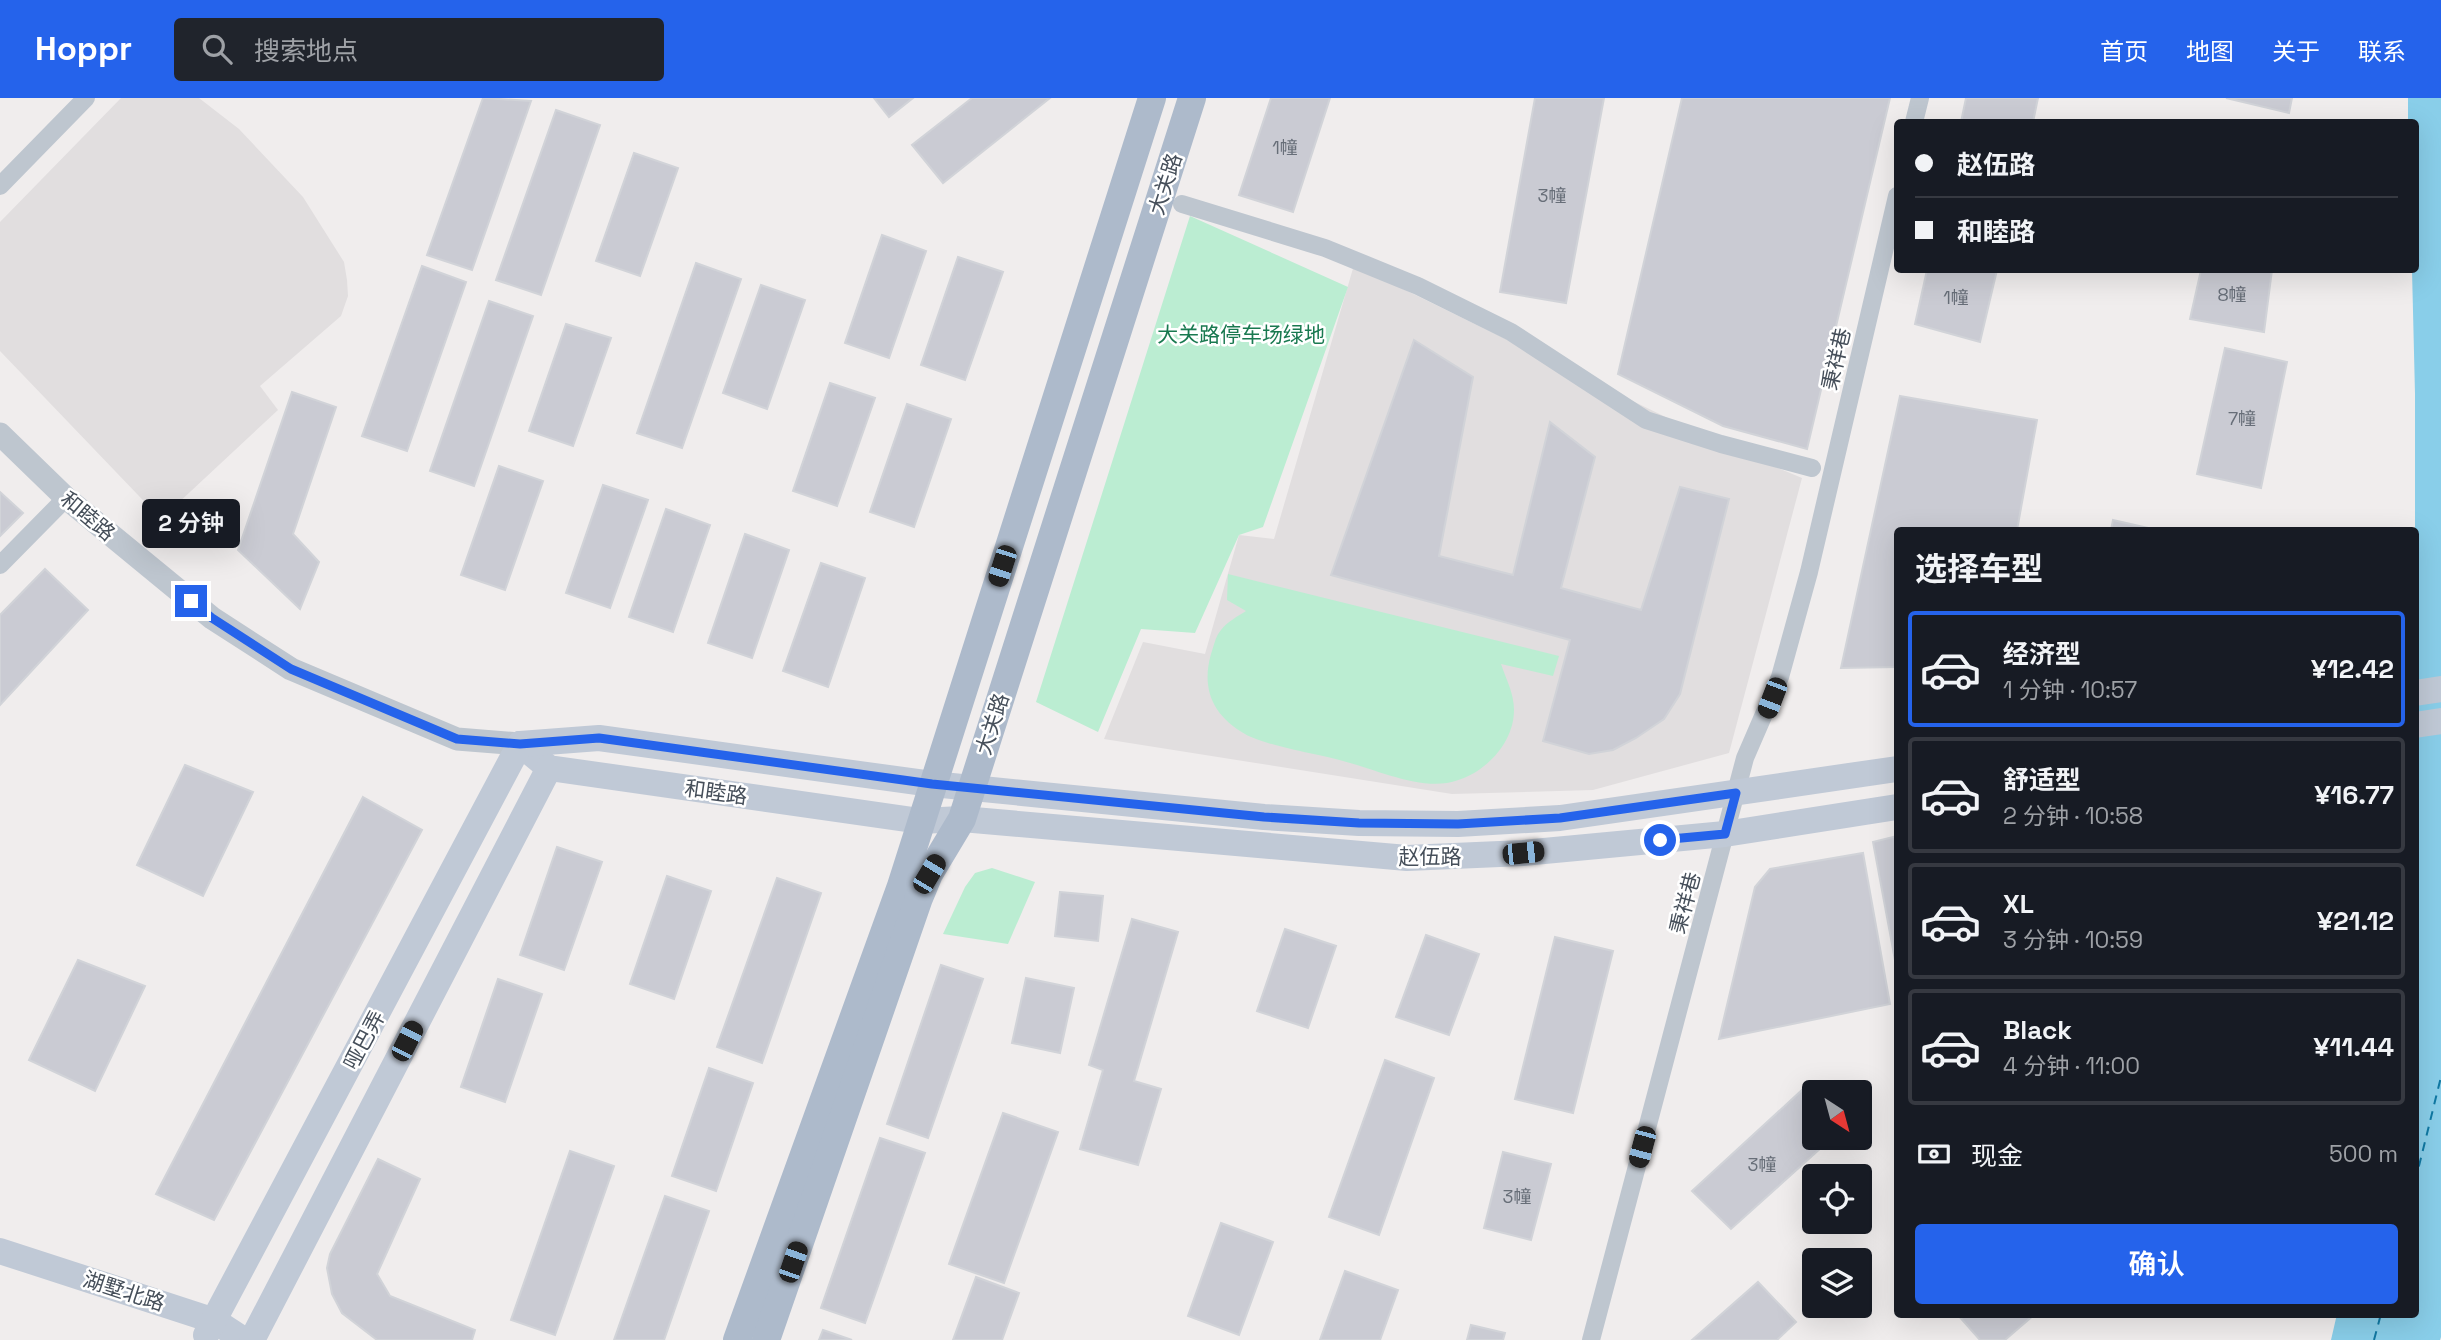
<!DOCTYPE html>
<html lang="zh">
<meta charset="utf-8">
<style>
:root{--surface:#171b24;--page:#20242c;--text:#f1f3f6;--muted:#9ea1a6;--line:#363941;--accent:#2563eb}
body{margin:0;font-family:"Space Grotesk","Noto Sans SC",sans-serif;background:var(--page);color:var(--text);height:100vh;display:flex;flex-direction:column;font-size:26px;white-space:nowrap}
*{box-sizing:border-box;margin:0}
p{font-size:23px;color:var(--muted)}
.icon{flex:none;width:38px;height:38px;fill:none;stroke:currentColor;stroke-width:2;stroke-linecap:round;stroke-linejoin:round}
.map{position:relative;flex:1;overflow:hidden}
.details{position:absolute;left:1894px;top:429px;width:525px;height:791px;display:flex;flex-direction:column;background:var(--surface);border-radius:7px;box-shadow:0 7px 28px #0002}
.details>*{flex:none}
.banner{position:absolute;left:1894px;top:21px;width:525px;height:154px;border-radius:7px;box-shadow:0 7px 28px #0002;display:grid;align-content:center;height:154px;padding:0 21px;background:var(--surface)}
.needle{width:46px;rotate:144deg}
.tools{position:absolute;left:1802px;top:982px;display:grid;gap:14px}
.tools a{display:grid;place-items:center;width:70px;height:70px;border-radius:7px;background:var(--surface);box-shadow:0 7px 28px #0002;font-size:35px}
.end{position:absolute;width:32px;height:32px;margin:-16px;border:9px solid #2563eb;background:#fff;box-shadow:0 0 0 4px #fff}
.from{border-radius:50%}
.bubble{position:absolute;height:49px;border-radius:7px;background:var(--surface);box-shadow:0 7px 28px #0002;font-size:23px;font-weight:600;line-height:49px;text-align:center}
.car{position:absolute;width:21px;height:42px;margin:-21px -10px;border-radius:9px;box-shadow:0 0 5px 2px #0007;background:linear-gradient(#222 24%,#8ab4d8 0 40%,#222 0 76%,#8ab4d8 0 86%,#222 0)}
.banner b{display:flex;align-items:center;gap:24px;height:66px;font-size:26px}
.banner b+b{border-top:2px solid var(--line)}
.banner i{width:18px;height:18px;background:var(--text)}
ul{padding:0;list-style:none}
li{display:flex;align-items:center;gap:21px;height:116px;margin:0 14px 10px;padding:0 7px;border:4px solid var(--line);border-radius:7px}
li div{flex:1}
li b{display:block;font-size:26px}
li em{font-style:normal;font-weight:600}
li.current{border-color:var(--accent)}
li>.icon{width:63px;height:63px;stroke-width:1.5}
h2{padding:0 21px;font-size:32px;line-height:84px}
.pay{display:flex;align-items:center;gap:18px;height:77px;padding:0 21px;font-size:26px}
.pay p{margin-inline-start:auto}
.cta{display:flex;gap:14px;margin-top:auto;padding:14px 21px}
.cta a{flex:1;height:80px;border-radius:7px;background:var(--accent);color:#fff;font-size:28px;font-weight:600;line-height:80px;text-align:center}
header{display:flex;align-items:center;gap:42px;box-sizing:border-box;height:98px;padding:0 35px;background:var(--accent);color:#fff}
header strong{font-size:33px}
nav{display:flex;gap:38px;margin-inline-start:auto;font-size:24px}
.search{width:490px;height:63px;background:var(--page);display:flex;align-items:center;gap:18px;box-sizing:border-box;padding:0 24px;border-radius:7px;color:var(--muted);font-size:26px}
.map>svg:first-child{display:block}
</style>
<header>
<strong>Hoppr</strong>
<div class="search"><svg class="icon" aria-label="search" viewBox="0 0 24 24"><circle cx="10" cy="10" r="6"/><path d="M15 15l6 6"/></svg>搜索地点</div>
<nav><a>首页</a><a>地图</a><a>关于</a><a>联系</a></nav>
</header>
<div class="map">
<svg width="2441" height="1242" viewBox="0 0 2441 1242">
<rect width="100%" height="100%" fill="#f0eded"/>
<!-- education -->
<g fill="#e1dedf">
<path d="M 121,0 L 199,0 L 239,31 L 303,99 L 344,164 L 347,182 L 348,198 L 341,218 L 260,288 L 278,312 L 161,421 L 0,253 L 0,124 Z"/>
<path d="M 1354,167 L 1721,346 L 1802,380 L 1729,655 L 1593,692 L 1452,696 L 1104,641 L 1143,544 L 1205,556 L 1239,437 L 1274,441 Z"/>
</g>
<!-- green -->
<g fill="#bbedd2">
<path d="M 1190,118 L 1348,189 L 1263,429 L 1239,437 L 1195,535 L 1141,531 L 1098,634 L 1036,604 Z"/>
<path d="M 1228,476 L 1559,558 L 1553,578 L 1501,566 C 1506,581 1514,595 1514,612 C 1514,647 1482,679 1447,685 C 1415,690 1374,671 1343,663 C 1318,656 1266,648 1245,636 C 1213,618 1201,591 1211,556 C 1214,548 1215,539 1221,532 C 1227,524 1238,518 1246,513 L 1227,502 Z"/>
<path d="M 992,770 L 1035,784 L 1008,846 L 943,836 L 965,789 L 975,775 Z"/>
</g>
<!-- water -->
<path fill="#89cee9" d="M 2408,0 L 2441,0 L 2441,1239 L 2440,1242 L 2331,1242 L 2337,1216 L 2415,1216 L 2415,296 L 2412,172 L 2415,172 L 2415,24 L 2408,24 Z"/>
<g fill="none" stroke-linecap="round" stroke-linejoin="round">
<!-- ferry -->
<g stroke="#1078a3" stroke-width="2" stroke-dasharray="9 7" stroke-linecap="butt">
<path d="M 2415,1084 L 2441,979"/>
<path d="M 2374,1242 L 2381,1216"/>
</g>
</g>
<!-- building -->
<g fill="#cacbd3" stroke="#d1d3d8" stroke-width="2">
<path d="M 483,0 L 531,3 L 472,172 L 427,157 Z"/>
<path d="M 874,0 L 913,0 L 889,19 Z"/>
<path d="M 972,0 L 1050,0 L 943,85 L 912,47 Z"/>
<path d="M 1271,0 L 1330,0 L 1293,114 L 1239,97 Z"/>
<path d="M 1535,0 L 1604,0 L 1566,205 L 1500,194 Z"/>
<path d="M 1682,0 L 1890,0 L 1807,351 L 1723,328 L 1618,276 Z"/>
<path d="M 1966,0 L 2038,0 L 2033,24 L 1961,24 Z"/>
<path d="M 2226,0 L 2292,0 L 2289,15 Z"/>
<path d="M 556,12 L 600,27 L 541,197 L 496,182 Z"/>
<path d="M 634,55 L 678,70 L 640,178 L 596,163 Z"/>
<path d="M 882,137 L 926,153 L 889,260 L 845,245 Z"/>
<path d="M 958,159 L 1003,174 L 965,282 L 921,267 Z"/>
<path d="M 696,165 L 741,181 L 682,350 L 637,335 Z"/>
<path d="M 422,168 L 466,184 L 407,353 L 362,338 Z"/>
<path d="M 1927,172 L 1997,172 L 1980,244 L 1915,226 Z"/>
<path d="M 2201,172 L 2272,172 L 2264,234 L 2190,221 Z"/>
<path d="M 761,187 L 805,202 L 767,311 L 723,295 Z"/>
<path d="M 489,203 L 533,218 L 474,388 L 430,373 Z"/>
<path d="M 566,226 L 611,240 L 573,348 L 529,333 Z"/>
<path d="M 1414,242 L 1473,279 L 1439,458 L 1513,477 L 1550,324 L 1595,359 L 1561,490 L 1641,512 L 1680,389 L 1729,401 L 1680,596 L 1664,621 L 1636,640 L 1613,652 L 1589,656 L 1543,643 L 1570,542 L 1331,477 Z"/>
<path d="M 2225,250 L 2287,264 L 2261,390 L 2197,376 Z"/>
<path d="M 830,285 L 875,300 L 837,408 L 793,393 Z"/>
<path d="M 292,294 L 336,309 L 293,436 L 319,464 L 300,511 L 238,452 Z"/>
<path d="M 1900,298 L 2037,322 L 2017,432 L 1897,432 L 1897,569 L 1841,570 Z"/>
<path d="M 907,306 L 951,321 L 914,429 L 870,414 Z"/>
<path d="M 499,368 L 543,383 L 505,492 L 461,477 Z"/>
<path d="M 603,387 L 648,402 L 610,510 L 566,495 Z"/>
<path d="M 0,394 L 23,415 L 0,438 Z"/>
<path d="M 666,411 L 710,427 L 673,534 L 629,519 Z"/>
<path d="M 2113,422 L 2157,432 L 2111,432 Z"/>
<path d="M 745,436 L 789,452 L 752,560 L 708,545 Z"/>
<path d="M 821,465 L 865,480 L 828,589 L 783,573 Z"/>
<path d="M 45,471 L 88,512 L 0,607 L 0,517 Z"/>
<path d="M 185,667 L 253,694 L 203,798 L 137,767 Z"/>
<path d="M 363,699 L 422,732 L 214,1122 L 156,1096 Z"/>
<path d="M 1897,738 L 1897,873 L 1873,744 Z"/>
<path d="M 557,749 L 602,764 L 564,872 L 520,857 Z"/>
<path d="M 1863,755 L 1890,906 L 1719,941 L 1755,789 L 1770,771 Z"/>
<path d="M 667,778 L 711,793 L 674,901 L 630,886 Z"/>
<path d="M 777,780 L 821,795 L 762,965 L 717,949 Z"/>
<path d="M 1060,794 L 1103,798 L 1098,843 L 1055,838 Z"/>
<path d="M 1132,821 L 1178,834 L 1134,983 L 1161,991 L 1138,1067 L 1080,1051 L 1103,972 L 1089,967 Z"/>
<path d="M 1285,831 L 1336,848 L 1308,930 L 1257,913 Z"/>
<path d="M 1426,837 L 1479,856 L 1449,937 L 1396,919 Z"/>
<path d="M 1555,839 L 1613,853 L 1573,1015 L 1515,1001 Z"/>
<path d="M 78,862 L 145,888 L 95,993 L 29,962 Z"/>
<path d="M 941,867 L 983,881 L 928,1040 L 887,1026 Z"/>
<path d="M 1026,880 L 1074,890 L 1060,955 L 1012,945 Z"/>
<path d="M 498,881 L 542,896 L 505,1004 L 461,989 Z"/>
<path d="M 1385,962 L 1434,980 L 1379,1137 L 1329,1119 Z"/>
<path d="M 709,970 L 753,985 L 716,1093 L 672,1078 Z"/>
<path d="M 1802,992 L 1815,1005 L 1815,1040 L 1832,1040 L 1731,1131 L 1692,1093 Z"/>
<path d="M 1003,1015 L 1058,1034 L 1004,1185 L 949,1166 Z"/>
<path d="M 880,1040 L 925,1055 L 865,1225 L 821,1210 Z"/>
<path d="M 570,1053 L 614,1068 L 555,1237 L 511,1222 Z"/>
<path d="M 1503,1054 L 1551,1066 L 1531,1142 L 1484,1130 Z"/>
<path d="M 378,1061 L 420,1081 L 377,1176 L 390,1198 L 475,1232 L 472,1242 L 377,1242 L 342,1215 L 332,1196 L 327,1170 L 330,1156 Z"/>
<path d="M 665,1098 L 709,1113 L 664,1242 L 614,1242 Z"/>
<path d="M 1221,1125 L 1273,1144 L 1239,1237 L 1188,1218 Z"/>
<path d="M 1345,1173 L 1398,1192 L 1380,1242 L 1320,1242 Z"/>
<path d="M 976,1179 L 1019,1195 L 1002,1242 L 953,1242 Z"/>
<path d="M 1758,1184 L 1796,1224 L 1777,1242 L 1692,1242 Z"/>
<path d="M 1957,1216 L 2035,1216 L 2005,1242 L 1980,1242 Z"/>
<path d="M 1471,1227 L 1505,1235 L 1503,1242 L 1467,1242 Z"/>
<path d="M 823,1232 L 852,1242 L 819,1242 Z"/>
</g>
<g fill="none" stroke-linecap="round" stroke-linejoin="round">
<!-- minor -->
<g stroke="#bec6cf" stroke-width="18">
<path d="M 1914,24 L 1920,0"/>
<path d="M 0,88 L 86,0"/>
<path d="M 1182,106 L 1325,150 L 1418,188 L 1511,234 L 1646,322 L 1721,346 L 1812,370"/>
<path d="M 0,467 L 66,400"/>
<path d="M 1591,1242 L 1745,660 L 1780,579 L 1809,474 L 1897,98"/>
</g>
<!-- tertiary -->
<path stroke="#bec6cf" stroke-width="23" d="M 0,336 L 66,400 L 212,520 L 291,571 L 457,641 L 520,646"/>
<!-- secondary -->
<g stroke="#c0c9d6" stroke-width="26">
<path d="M 2415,595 L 2441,591"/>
<path d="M 2415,627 L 2441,623"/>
<path d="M 520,646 L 549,670 L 920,723 L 962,721 L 1407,760 L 1523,755 L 1725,736 L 1897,709"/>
<path d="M 520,646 L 599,640 L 932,686 L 1264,719 L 1359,725 L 1458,726 L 1560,720 L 1897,671"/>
<path d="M 0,1153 L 215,1223 L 244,1242"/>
<path d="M 206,1237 L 520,646"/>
<path d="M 252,1242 L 549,670"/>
</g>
<!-- primary -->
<g stroke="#adbacb" stroke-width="28">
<path d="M 737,1242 L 901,788 L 1152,0"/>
<path d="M 766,1242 L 919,800 L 929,776 L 962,721 L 1192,0"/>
</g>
</g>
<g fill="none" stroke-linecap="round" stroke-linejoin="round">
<!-- route -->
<path stroke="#2563eb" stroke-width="9" d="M 191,503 L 212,520 L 291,571 L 457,641 L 520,646 L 599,640 L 932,686 L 1264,719 L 1359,725 L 1458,726 L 1560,720 L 1736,695 L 1725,736 L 1660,742"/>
</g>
<g text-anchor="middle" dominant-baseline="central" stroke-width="5" stroke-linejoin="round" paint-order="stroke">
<!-- number labels -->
<g font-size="18" fill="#676e78">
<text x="1285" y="49">1幢</text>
<text x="1552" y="97">3幢</text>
<text x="2232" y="196">8幢</text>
<text x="1956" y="199">1幢</text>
<text x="2242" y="320">7幢</text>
<text x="1762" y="1066">3幢</text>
<text x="1517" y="1098">3幢</text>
</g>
<!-- street labels -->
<g font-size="21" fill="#464f5a" stroke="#fff">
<text transform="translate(1165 86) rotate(-72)">大关路</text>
<text transform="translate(1836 261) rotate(-77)">秉祥巷</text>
<text transform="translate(88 418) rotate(40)">和睦路</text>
<text transform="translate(992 626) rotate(-72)">大关路</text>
<text transform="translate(716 694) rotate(8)">和睦路</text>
<text x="1430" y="758">赵伍路</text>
<text transform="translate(1685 805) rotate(-75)">秉祥巷</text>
<text transform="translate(364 942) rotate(-62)">哑巴弄</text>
<text transform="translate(124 1193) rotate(18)">湖墅北路</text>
</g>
<!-- park labels -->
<g font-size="21" fill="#197950" stroke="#fff">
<text x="1241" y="236">大关路停车场绿地</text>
</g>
</g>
</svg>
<div class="tools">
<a><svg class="needle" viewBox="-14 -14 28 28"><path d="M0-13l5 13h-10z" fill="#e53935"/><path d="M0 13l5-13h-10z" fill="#9ea1a6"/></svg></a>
<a><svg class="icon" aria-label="locate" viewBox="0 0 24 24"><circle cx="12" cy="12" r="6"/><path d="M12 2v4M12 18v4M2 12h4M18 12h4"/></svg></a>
<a><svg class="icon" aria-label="layers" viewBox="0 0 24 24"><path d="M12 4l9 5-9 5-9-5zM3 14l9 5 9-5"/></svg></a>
</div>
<i class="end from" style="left:1660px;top:742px"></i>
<i class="end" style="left:191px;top:503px"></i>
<div class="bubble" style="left:142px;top:401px;width:98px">2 分钟</div>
<i class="car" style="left:1002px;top:468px;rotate:198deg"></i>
<i class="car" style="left:1772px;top:600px;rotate:201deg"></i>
<i class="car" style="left:1523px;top:755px;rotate:84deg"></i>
<i class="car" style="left:929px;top:776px;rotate:31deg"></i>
<i class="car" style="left:407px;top:943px;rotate:27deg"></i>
<i class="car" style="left:1642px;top:1049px;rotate:195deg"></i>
<i class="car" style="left:793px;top:1164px;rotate:19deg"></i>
<div class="banner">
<b><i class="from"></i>赵伍路</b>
<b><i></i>和睦路</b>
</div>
<section class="details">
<h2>选择车型</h2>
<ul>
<li class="current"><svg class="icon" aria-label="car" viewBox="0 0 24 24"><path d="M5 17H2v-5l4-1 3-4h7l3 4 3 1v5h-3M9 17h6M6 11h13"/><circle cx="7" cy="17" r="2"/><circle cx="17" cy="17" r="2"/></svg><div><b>经济型</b><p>1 分钟 · 10:57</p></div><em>¥12.42</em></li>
<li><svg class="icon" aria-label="car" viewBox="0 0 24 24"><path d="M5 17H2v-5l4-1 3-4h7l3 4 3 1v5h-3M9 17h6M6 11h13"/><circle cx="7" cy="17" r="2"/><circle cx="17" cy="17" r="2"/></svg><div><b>舒适型</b><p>2 分钟 · 10:58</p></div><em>¥16.77</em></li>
<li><svg class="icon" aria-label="car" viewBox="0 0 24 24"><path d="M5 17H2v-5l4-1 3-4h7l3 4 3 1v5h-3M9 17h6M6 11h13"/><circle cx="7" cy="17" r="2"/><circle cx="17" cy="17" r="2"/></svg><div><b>XL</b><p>3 分钟 · 10:59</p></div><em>¥21.12</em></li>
<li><svg class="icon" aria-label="car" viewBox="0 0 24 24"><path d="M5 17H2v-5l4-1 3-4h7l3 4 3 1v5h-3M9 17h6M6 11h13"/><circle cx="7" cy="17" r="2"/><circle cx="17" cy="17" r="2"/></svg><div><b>Black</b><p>4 分钟 · 11:00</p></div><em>¥11.44</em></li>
</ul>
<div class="pay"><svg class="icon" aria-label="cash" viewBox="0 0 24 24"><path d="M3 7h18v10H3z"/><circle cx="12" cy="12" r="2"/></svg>现金<p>500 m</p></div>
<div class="cta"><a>确认</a></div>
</section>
</div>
